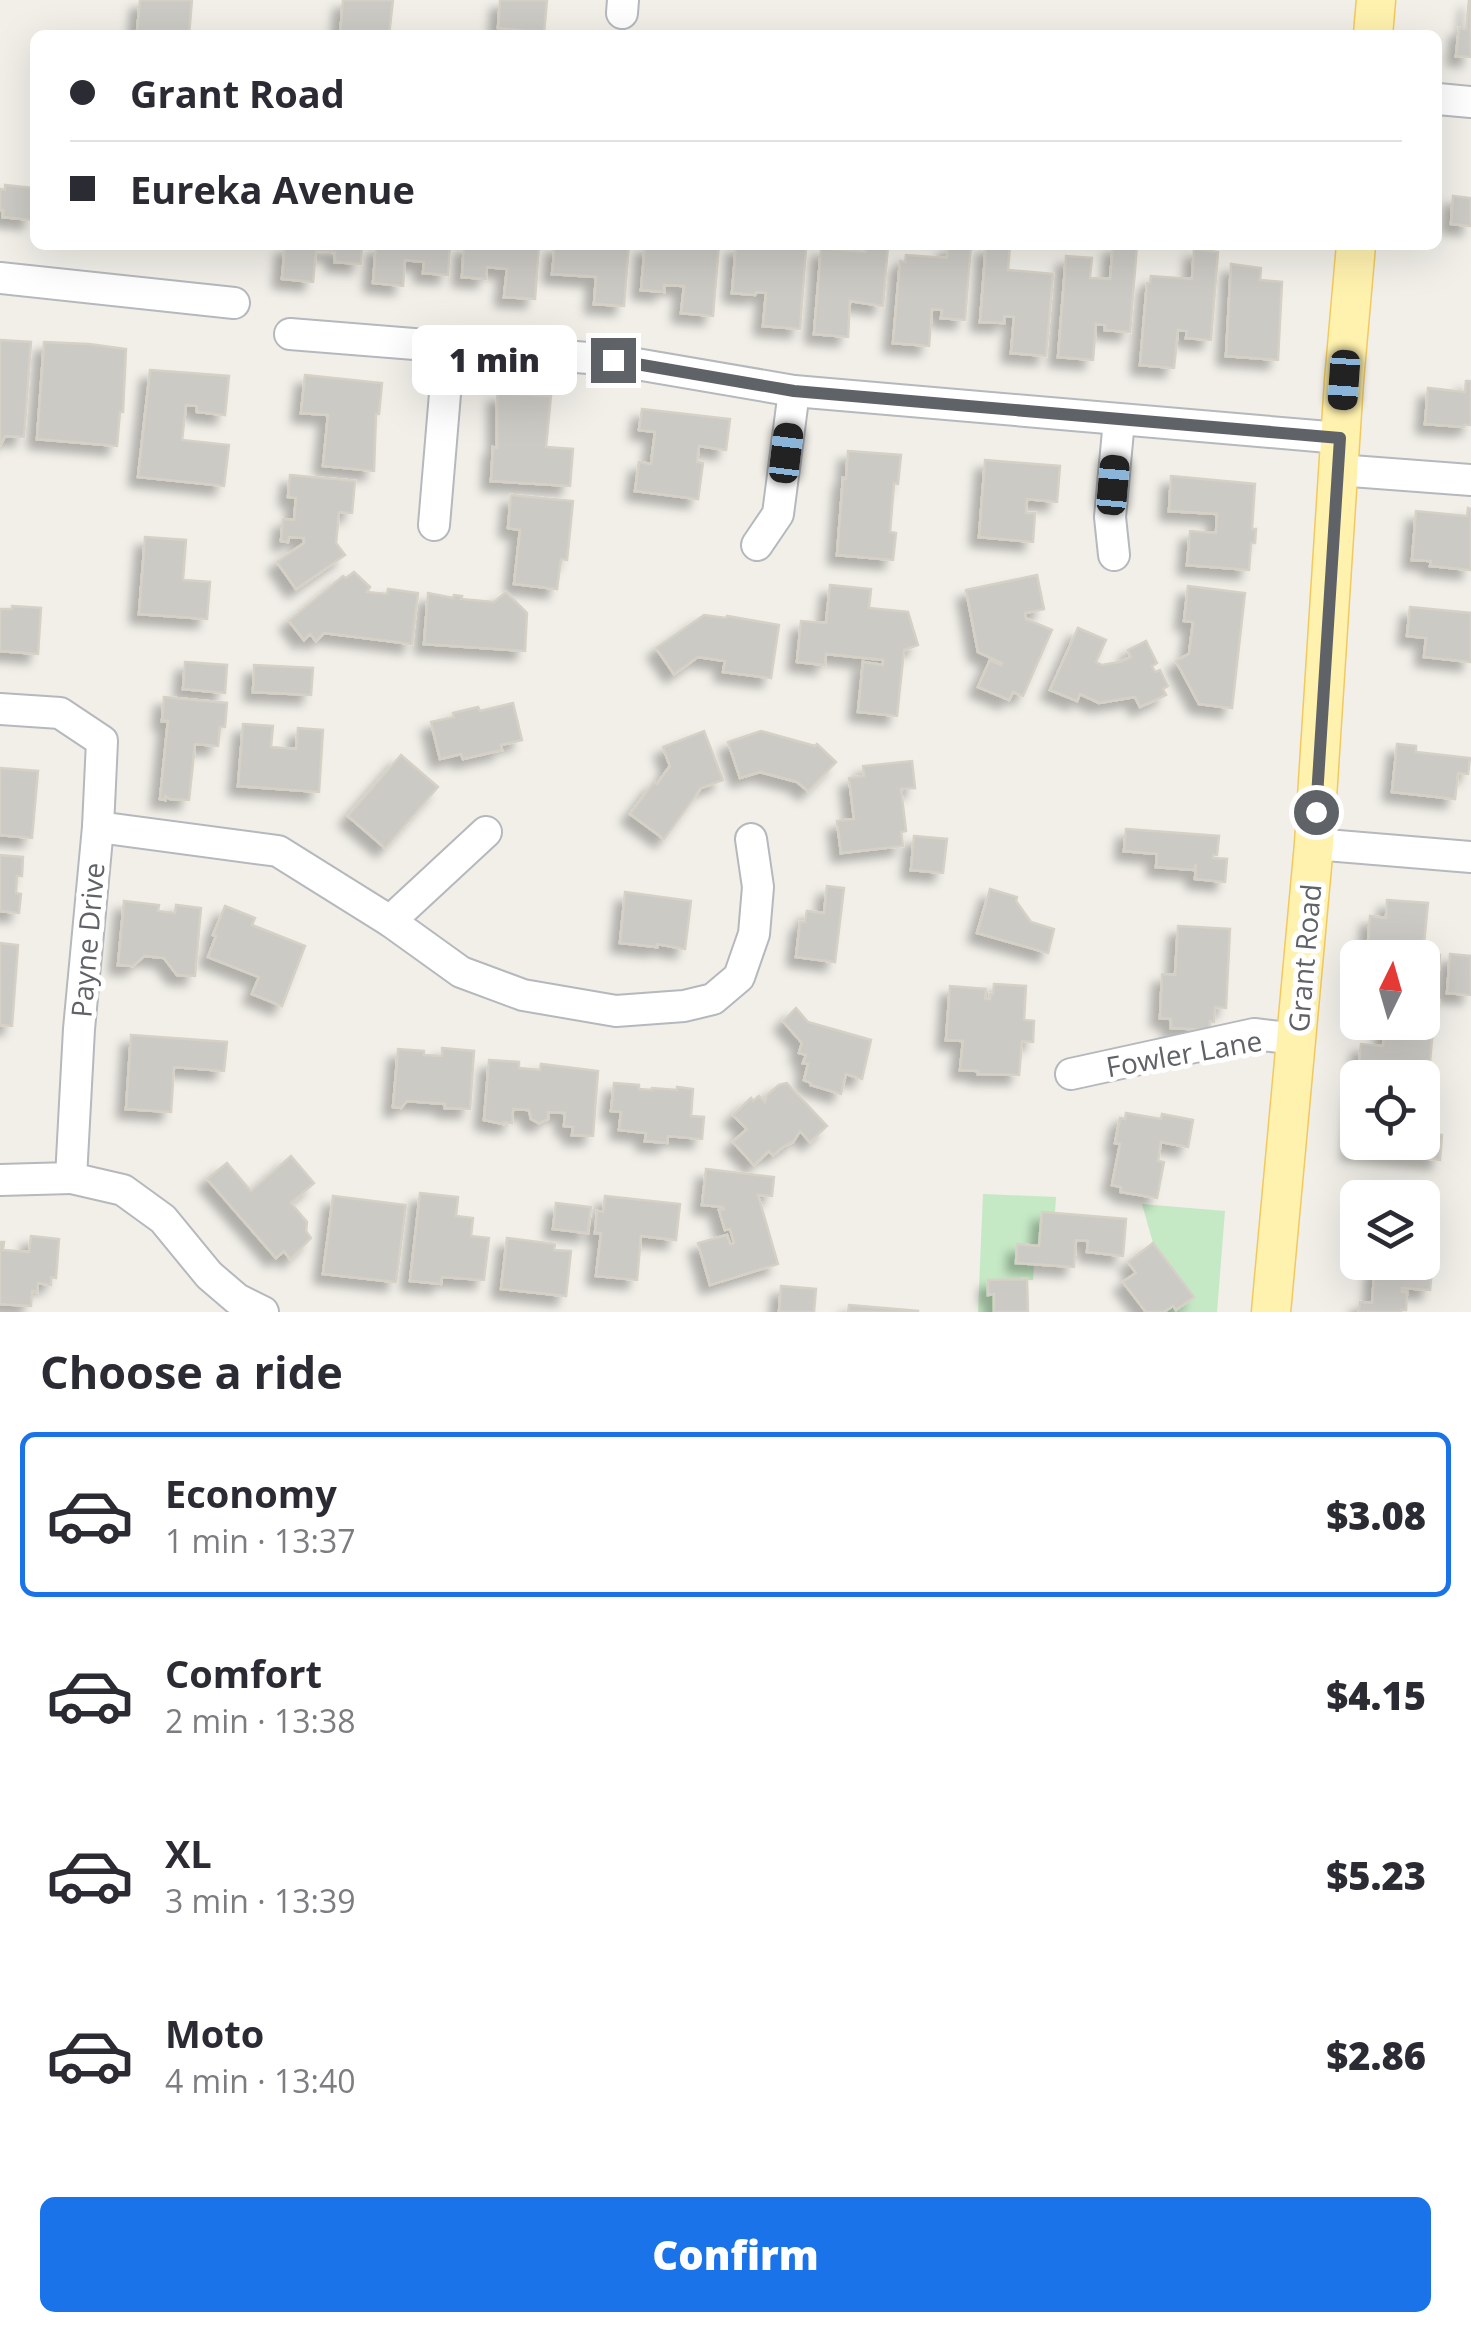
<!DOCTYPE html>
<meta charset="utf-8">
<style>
:root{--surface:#fff;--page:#f2f2f3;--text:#2b2b33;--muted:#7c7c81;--line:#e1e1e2;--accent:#1a73e8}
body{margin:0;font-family:"Open Sans",sans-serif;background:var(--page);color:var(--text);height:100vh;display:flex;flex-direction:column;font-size:38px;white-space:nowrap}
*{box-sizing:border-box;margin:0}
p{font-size:32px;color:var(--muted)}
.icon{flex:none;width:55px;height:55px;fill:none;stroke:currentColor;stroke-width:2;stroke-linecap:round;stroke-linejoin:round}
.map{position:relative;height:1312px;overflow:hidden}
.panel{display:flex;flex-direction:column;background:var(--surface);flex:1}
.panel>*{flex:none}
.top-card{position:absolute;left:30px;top:30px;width:1412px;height:220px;border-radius:15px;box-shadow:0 10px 40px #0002;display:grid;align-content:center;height:220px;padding:0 40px;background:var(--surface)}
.needle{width:65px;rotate:5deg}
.tools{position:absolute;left:1340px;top:940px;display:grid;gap:20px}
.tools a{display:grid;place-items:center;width:100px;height:100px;border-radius:15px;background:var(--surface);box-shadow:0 10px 40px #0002;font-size:50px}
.end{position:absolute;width:45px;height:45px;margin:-22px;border:12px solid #5f6368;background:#fff;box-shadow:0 0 0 5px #fff}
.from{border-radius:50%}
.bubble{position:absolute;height:70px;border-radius:15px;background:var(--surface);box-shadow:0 10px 40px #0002;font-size:32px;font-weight:800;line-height:70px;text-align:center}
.car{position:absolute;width:30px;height:60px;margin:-30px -15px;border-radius:12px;box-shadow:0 0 8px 2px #0007;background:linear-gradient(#222 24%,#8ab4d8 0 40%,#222 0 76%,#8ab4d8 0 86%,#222 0)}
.top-card b{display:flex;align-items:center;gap:35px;height:95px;font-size:38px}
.top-card b+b{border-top:2px solid var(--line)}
.top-card i{width:25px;height:25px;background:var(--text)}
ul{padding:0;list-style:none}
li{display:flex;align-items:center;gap:30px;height:165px;margin:0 20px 15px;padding:0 20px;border:5px solid transparent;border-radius:15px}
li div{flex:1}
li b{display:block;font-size:38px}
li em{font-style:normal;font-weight:800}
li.current{border-color:var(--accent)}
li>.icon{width:90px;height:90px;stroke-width:1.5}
h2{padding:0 40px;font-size:45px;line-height:120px}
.button{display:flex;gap:20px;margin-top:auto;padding:20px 40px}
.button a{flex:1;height:115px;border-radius:15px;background:var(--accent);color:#fff;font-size:40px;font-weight:800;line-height:115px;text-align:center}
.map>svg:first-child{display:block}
</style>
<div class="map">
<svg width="1471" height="1312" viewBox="0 0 1471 1312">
<defs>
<filter id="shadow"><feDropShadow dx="-9" dy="9" stdDeviation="5" flood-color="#0004"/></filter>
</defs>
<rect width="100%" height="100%" fill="#f1efe8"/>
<!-- green -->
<g fill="#c5e8c5">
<path d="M 983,1194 L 1056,1197 L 1055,1212 L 1042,1212 L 1039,1246 L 1017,1244 L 1016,1262 L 1034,1264 L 1033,1280 L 988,1281 L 988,1294 L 994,1294 L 994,1312 L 978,1312 Z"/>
<path d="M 1142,1204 L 1225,1211 L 1217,1312 L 1164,1312 L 1173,1306 L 1177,1310 L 1194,1297 L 1153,1243 Z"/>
</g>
<!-- building -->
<g fill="#cccac5" stroke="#d6d1c6" stroke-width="2.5" filter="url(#shadow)">
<path d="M 140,0 L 192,0 L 189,35 L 137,32 Z"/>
<path d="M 343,0 L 393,0 L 389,35 L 340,35 Z"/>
<path d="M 500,0 L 547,0 L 544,33 L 498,28 Z"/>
<path d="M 1469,0 L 1471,0 L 1471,57 L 1456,56 L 1459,28 L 1466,29 Z"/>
<path d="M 5,185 L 35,188 L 32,220 L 3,217 L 3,210 L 0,210 L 0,189 L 5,190 Z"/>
<path d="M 1453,196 L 1471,198 L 1471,226 L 1451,224 Z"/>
<path d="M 285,245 L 362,245 L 361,264 L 335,262 L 335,252 L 316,251 L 313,282 L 282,279 Z"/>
<path d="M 376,245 L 450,245 L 448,275 L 423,273 L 424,262 L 405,260 L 403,286 L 373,283 Z"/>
<path d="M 464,245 L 539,245 L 535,299 L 504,297 L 507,269 L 487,267 L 486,279 L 462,277 Z"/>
<path d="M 555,245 L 629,245 L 624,306 L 594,304 L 596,277 L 552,274 Z"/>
<path d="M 645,245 L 719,245 L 713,316 L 681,313 L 684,286 L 664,285 L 664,292 L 641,290 Z"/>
<path d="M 736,245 L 771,245 L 806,249 L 800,329 L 763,326 L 766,293 L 756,292 L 755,295 L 732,293 Z"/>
<path d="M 865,245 L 888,245 L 883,306 L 850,301 L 848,337 L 814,334 L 821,248 L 865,252 Z"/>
<path d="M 948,245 L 971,245 L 965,320 L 941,318 L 942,310 L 932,309 L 929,346 L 893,343 L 900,261 L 905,262 L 906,255 L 947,258 Z"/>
<path d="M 986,245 L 1010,245 L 1008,270 L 1053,274 L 1046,356 L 1011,353 L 1014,317 L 1004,316 L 1004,323 L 980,322 Z"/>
<path d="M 1113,245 L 1137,245 L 1130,332 L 1105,330 L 1105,325 L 1096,324 L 1093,360 L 1058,357 L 1066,256 L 1092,258 L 1090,278 L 1110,279 Z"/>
<path d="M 1194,249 L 1218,252 L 1211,340 L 1186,338 L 1187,331 L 1178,330 L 1174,368 L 1140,365 L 1147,283 L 1150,283 L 1151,276 L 1192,279 Z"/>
<path d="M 1231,264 L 1261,268 L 1260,280 L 1282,282 L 1278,360 L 1226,356 Z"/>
<path d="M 0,340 L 31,342 L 24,437 L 5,436 L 0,446 Z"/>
<path d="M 44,342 L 89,344 L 126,349 L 123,412 L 120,412 L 117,446 L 37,439 Z"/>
<path d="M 150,370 L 229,376 L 225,415 L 197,412 L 197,406 L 186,405 L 182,440 L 229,445 L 224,486 L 138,477 Z"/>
<path d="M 305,375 L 382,383 L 379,414 L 376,414 L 374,471 L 323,466 L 328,415 L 301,413 Z"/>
<path d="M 1466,381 L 1471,381 L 1471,425 L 1464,425 L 1464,427 L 1425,424 L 1428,388 L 1465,392 Z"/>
<path d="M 497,393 L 551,396 L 546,447 L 573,449 L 570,486 L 491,481 L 493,447 L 497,448 Z"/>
<path d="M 642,409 L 730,419 L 726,450 L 699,446 L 697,462 L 703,463 L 698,499 L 635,491 L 639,462 L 651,464 L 655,432 L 639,430 Z"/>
<path d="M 848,451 L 901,455 L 898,484 L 894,483 L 890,532 L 896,533 L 893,560 L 837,555 L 843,478 L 846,479 Z"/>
<path d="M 985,460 L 1060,466 L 1057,502 L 1027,499 L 1026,513 L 1035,513 L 1033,542 L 979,537 Z"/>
<path d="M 290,475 L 355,481 L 352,513 L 339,512 L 336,543 L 345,555 L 296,589 L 277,562 L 304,543 L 304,538 L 289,537 L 288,542 L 281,541 L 283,519 L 294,520 L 296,498 L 288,497 Z"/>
<path d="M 1171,476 L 1255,484 L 1252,529 L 1256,529 L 1255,543 L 1251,543 L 1249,570 L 1187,565 L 1190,531 L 1216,533 L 1217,514 L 1169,511 Z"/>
<path d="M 511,495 L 573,501 L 567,560 L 561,559 L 557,589 L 514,584 L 520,530 L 508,528 Z"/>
<path d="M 1468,508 L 1471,509 L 1471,570 L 1430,566 L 1431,561 L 1412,560 L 1416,511 L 1467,516 Z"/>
<path d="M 145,537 L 186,540 L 183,580 L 210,582 L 207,619 L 139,614 Z"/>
<path d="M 354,572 L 370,587 L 367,592 L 387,594 L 388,589 L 418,593 L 412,644 L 324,633 L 316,641 L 310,634 L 304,640 L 289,621 L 343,576 L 346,578 Z"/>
<path d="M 1037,575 L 1044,609 L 1025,613 L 1026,619 L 1052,630 L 1023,696 L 1013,692 L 1009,700 L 978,687 L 990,660 L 1001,665 L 1002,663 L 978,652 L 966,590 Z"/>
<path d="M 830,585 L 871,589 L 869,608 L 908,612 L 918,645 L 904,650 L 897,716 L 858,712 L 863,662 L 883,665 L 883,660 L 826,654 L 825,665 L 797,662 L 801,621 L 826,623 Z"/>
<path d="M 1188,586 L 1245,593 L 1232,708 L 1199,704 L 1176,661 L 1189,654 L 1193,622 L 1184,621 Z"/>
<path d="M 506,592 L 527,613 L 525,651 L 424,644 L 428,593 L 453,598 L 454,595 L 462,596 L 461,599 L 494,602 Z"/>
<path d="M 12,606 L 41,608 L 38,654 L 0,651 L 0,609 L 12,609 Z"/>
<path d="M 1410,607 L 1471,613 L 1471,662 L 1424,657 L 1426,638 L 1407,636 Z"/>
<path d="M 704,615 L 726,618 L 727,616 L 779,625 L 771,678 L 723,672 L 725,661 L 698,657 L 674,674 L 656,648 Z"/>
<path d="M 1078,628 L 1106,640 L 1096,662 L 1102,665 L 1120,662 L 1131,657 L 1128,650 L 1146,641 L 1157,663 L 1152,666 L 1155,672 L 1160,670 L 1168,686 L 1163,689 L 1166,695 L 1140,707 L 1135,697 L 1099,703 L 1080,694 L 1077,701 L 1050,690 Z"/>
<path d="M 185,662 L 227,665 L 225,693 L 183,689 Z"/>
<path d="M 254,665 L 313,668 L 311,695 L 253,692 Z"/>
<path d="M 164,697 L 227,703 L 225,727 L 220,727 L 218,746 L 195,744 L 189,800 L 170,799 L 165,796 L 165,800 L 160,799 L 168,721 L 162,721 Z"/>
<path d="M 513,703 L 522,740 L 501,745 L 502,750 L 463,759 L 461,754 L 440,759 L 431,722 L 454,717 L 453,713 L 478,707 L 480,711 Z"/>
<path d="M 243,724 L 273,726 L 271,747 L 296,749 L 298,728 L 323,730 L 319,792 L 238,786 Z"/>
<path d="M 704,731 L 723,780 L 701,788 L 664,839 L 630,814 L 654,782 L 657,784 L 670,766 L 663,747 Z"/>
<path d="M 761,731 L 815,746 L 817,744 L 836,762 L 808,791 L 797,782 L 760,772 L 740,778 L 728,742 Z"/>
<path d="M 1397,744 L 1416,746 L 1416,752 L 1470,758 L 1468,774 L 1458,773 L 1455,799 L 1392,792 Z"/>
<path d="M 401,755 L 438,787 L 385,848 L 348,816 Z"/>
<path d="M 912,761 L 915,788 L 901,789 L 906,831 L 901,832 L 903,846 L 841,853 L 837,821 L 854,819 L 849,778 L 864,776 L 863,766 Z"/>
<path d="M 0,768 L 38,771 L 32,838 L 0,835 Z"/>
<path d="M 1126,829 L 1219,836 L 1217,855 L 1213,855 L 1213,858 L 1227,859 L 1225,882 L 1195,879 L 1196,864 L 1194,870 L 1156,867 L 1157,854 L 1124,851 Z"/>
<path d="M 914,836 L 947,839 L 943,873 L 911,870 Z"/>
<path d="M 0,855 L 23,857 L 22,876 L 17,876 L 16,893 L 21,894 L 19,913 L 0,911 Z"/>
<path d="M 827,886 L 844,888 L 835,962 L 796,957 L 800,922 L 805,922 L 807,911 L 824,913 Z"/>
<path d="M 990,889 L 1017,897 L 1016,901 L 1031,922 L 1054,929 L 1048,953 L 977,933 Z"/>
<path d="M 625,892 L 691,901 L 685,949 L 657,944 L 657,947 L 620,943 Z"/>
<path d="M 1387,900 L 1428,903 L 1423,954 L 1440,955 L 1438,982 L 1422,980 L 1422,958 L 1377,958 L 1367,955 L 1370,916 L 1386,918 Z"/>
<path d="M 124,901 L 159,905 L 158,911 L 175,913 L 176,905 L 201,908 L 195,976 L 177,975 L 164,958 L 144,956 L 133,966 L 118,965 Z"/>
<path d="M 225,906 L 255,918 L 252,925 L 305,946 L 282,1006 L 252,994 L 259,977 L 208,957 L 216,936 L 213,935 Z"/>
<path d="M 1178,926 L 1230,929 L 1226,1008 L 1215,1007 L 1214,1022 L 1210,1021 L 1209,1030 L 1171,1028 L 1171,1019 L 1160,1018 L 1162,974 L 1175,975 Z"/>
<path d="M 0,943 L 18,945 L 12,1026 L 0,1025 Z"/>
<path d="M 1450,954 L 1471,956 L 1471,995 L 1447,993 Z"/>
<path d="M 994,984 L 1026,986 L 1024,1020 L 1034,1021 L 1033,1042 L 1022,1041 L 1019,1075 L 978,1074 L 978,1071 L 960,1070 L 963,1041 L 946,1040 L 950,986 L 986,989 L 985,999 L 990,999 L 990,994 L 993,994 Z"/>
<path d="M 1422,1000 L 1439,1001 L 1437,1030 L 1433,1029 L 1429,1072 L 1380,1067 L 1379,1076 L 1358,1074 L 1361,1044 L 1383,1046 L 1385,1022 L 1422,1022 Z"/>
<path d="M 796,1008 L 808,1022 L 871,1040 L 862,1079 L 846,1074 L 841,1094 L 811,1085 L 811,1083 L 804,1080 L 808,1064 L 803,1063 L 806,1055 L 799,1053 L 802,1043 L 783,1021 Z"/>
<path d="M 131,1035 L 227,1042 L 224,1071 L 174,1067 L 171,1112 L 126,1109 Z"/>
<path d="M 442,1048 L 474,1051 L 470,1109 L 445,1108 L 445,1104 L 407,1101 L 401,1108 L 393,1107 L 398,1049 L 424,1051 L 424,1055 L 442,1056 Z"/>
<path d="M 489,1060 L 519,1062 L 519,1068 L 540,1070 L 541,1064 L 598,1071 L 593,1136 L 572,1135 L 573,1127 L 564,1126 L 565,1113 L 548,1112 L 548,1119 L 539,1123 L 531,1119 L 529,1110 L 513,1109 L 512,1123 L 503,1122 L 503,1124 L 484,1120 Z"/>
<path d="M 614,1083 L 639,1085 L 639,1089 L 652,1090 L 652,1088 L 677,1090 L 677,1087 L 693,1089 L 691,1116 L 704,1117 L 702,1139 L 668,1136 L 667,1143 L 645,1141 L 646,1133 L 619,1130 L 621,1112 L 611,1111 Z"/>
<path d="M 787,1083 L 827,1126 L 810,1142 L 800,1131 L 793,1142 L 784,1146 L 773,1155 L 769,1151 L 754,1165 L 733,1142 L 747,1129 L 733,1115 L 751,1098 L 753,1101 L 759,1096 L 765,1102 L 767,1095 L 779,1085 Z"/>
<path d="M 1356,1087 L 1358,1087 L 1358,1142 L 1422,1142 L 1422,1134 L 1442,1135 L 1440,1160 L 1350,1151 Z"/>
<path d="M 1126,1113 L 1161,1119 L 1162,1114 L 1193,1120 L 1188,1147 L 1161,1142 L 1158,1161 L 1164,1162 L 1157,1198 L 1121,1192 L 1121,1187 L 1112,1185 L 1120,1144 L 1115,1143 L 1120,1118 L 1125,1119 Z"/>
<path d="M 291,1156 L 314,1183 L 291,1203 L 307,1222 L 306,1231 L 311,1238 L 290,1259 L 284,1251 L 276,1258 L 207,1179 L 227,1163 L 251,1191 Z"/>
<path d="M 706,1169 L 774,1177 L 772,1196 L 758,1195 L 778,1264 L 710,1285 L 698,1243 L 727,1235 L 730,1244 L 734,1243 L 730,1229 L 725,1230 L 719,1210 L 724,1209 L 723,1207 L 702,1205 Z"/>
<path d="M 420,1193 L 458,1197 L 456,1216 L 473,1218 L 471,1236 L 489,1238 L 484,1280 L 442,1277 L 441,1284 L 410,1281 Z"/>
<path d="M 333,1196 L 406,1205 L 396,1282 L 323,1274 Z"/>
<path d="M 605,1196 L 680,1204 L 676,1240 L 641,1236 L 637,1280 L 596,1276 L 601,1233 L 595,1233 L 597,1211 L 603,1212 Z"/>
<path d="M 556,1203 L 591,1207 L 588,1233 L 553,1229 Z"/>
<path d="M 1042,1212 L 1126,1219 L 1123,1256 L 1087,1252 L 1088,1241 L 1076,1240 L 1074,1267 L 1016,1263 L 1017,1244 L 1039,1246 Z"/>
<path d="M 31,1236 L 59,1239 L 56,1278 L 51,1277 L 51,1285 L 38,1283 L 37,1292 L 32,1291 L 31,1306 L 0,1304 L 0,1242 L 4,1242 L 3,1250 L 29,1252 Z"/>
<path d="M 507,1238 L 555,1244 L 554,1250 L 571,1251 L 566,1296 L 501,1289 Z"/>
<path d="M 1153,1243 L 1194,1297 L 1176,1310 L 1173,1306 L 1164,1312 L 1146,1312 L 1123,1282 L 1136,1273 L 1128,1262 Z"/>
<path d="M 1375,1265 L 1432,1271 L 1430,1290 L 1402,1288 L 1402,1292 L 1407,1292 L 1406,1310 L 1401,1310 L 1401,1312 L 1359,1312 L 1360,1302 L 1372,1303 Z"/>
<path d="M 1027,1279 L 1028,1312 L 994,1312 L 994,1294 L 988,1295 L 988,1280 Z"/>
<path d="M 781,1286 L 816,1289 L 814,1312 L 779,1312 Z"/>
<path d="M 849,1305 L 918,1311 L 918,1312 L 848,1312 Z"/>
</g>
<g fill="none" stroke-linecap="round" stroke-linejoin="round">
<!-- minor casing -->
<g stroke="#b5b8bc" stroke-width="34">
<g id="minor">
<path d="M 622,13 L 623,0"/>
<path d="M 1438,99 L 1471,102"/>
<path d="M 0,278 L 234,303"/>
<path d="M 290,334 L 613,360 L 794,391 L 1340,438"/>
<path d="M 1338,470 L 1471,480"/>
<path d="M 434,525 L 449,346"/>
<path d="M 757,545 L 778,514 L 794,391"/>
<path d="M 1114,555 L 1110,517 L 1119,420"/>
<path d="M 0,709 L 60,713 L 102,741 L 98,827 L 79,1029 L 71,1178 L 0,1180"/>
<path d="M 98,827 L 278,851 L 390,921 L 461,972 L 523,995 L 616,1011 L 684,1006 L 713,999 L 739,977 L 754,934 L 758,887 L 751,839"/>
<path d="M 1314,844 L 1471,857"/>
<path d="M 390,921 L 486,832"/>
<path d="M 1071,1074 L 1254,1034 L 1297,1039"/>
<path d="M 71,1178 L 123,1190 L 163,1219 L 209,1275 L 237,1299 L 263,1312"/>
</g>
</g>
<!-- major casing -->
<g stroke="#f2c960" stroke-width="41">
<g id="major">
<path d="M 1373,35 L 1376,0"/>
<path d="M 1271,1312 L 1314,844 L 1344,381 L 1356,245"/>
</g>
</g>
<!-- minor -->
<use href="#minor" stroke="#fff" stroke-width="30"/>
<!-- major -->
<use href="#major" stroke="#fff2af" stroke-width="38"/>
</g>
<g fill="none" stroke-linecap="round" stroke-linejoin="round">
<!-- route -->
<path stroke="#5f6368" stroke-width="12" d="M 613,360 L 794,391 L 1340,438 L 1316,812"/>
</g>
<g text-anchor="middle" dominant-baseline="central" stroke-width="10" stroke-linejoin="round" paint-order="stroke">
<!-- street labels -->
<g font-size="28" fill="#5f6368" stroke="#fff">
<text transform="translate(87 940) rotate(-85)">Payne Drive</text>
<text transform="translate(1304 958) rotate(-85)">Grant Road</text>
<text transform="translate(1184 1053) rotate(-10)">Fowler Lane</text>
</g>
</g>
</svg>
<div class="tools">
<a><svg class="needle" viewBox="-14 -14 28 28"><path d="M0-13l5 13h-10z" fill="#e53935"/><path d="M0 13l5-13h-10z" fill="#7c7c81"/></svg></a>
<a><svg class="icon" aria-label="locate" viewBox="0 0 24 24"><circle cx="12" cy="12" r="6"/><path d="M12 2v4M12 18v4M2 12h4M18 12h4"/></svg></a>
<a><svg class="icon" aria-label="layers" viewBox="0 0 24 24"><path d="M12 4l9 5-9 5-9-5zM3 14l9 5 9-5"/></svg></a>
</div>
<i class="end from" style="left:1316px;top:812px"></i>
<i class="end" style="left:613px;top:360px"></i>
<div class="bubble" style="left:412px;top:325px;width:165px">1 min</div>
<i class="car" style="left:1344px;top:380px;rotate:184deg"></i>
<i class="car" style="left:786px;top:453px;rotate:7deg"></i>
<i class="car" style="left:1113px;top:485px;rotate:5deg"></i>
<div class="top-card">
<b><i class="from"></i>Grant Road</b>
<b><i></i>Eureka Avenue</b>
</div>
</div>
<section class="panel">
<h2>Choose a ride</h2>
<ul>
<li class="current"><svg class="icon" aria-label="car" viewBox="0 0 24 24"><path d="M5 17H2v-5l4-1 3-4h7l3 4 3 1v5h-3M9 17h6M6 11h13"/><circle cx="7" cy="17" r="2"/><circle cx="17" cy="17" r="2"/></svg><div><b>Economy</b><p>1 min · 13:37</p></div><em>$3.08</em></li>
<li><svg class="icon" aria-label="car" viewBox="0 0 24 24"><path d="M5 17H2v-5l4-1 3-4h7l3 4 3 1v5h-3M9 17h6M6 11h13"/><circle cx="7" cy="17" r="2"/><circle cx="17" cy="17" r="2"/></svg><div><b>Comfort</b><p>2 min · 13:38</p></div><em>$4.15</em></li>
<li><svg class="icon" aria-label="car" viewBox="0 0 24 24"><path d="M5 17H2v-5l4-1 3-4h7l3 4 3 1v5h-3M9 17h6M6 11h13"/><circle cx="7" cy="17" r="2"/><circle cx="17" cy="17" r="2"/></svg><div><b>XL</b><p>3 min · 13:39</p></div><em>$5.23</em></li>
<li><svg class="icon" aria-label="car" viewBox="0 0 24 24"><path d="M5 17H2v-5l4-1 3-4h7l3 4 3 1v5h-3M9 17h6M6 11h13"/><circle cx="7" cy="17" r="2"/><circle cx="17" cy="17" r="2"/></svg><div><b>Moto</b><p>4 min · 13:40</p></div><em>$2.86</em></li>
</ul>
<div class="button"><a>Confirm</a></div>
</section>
